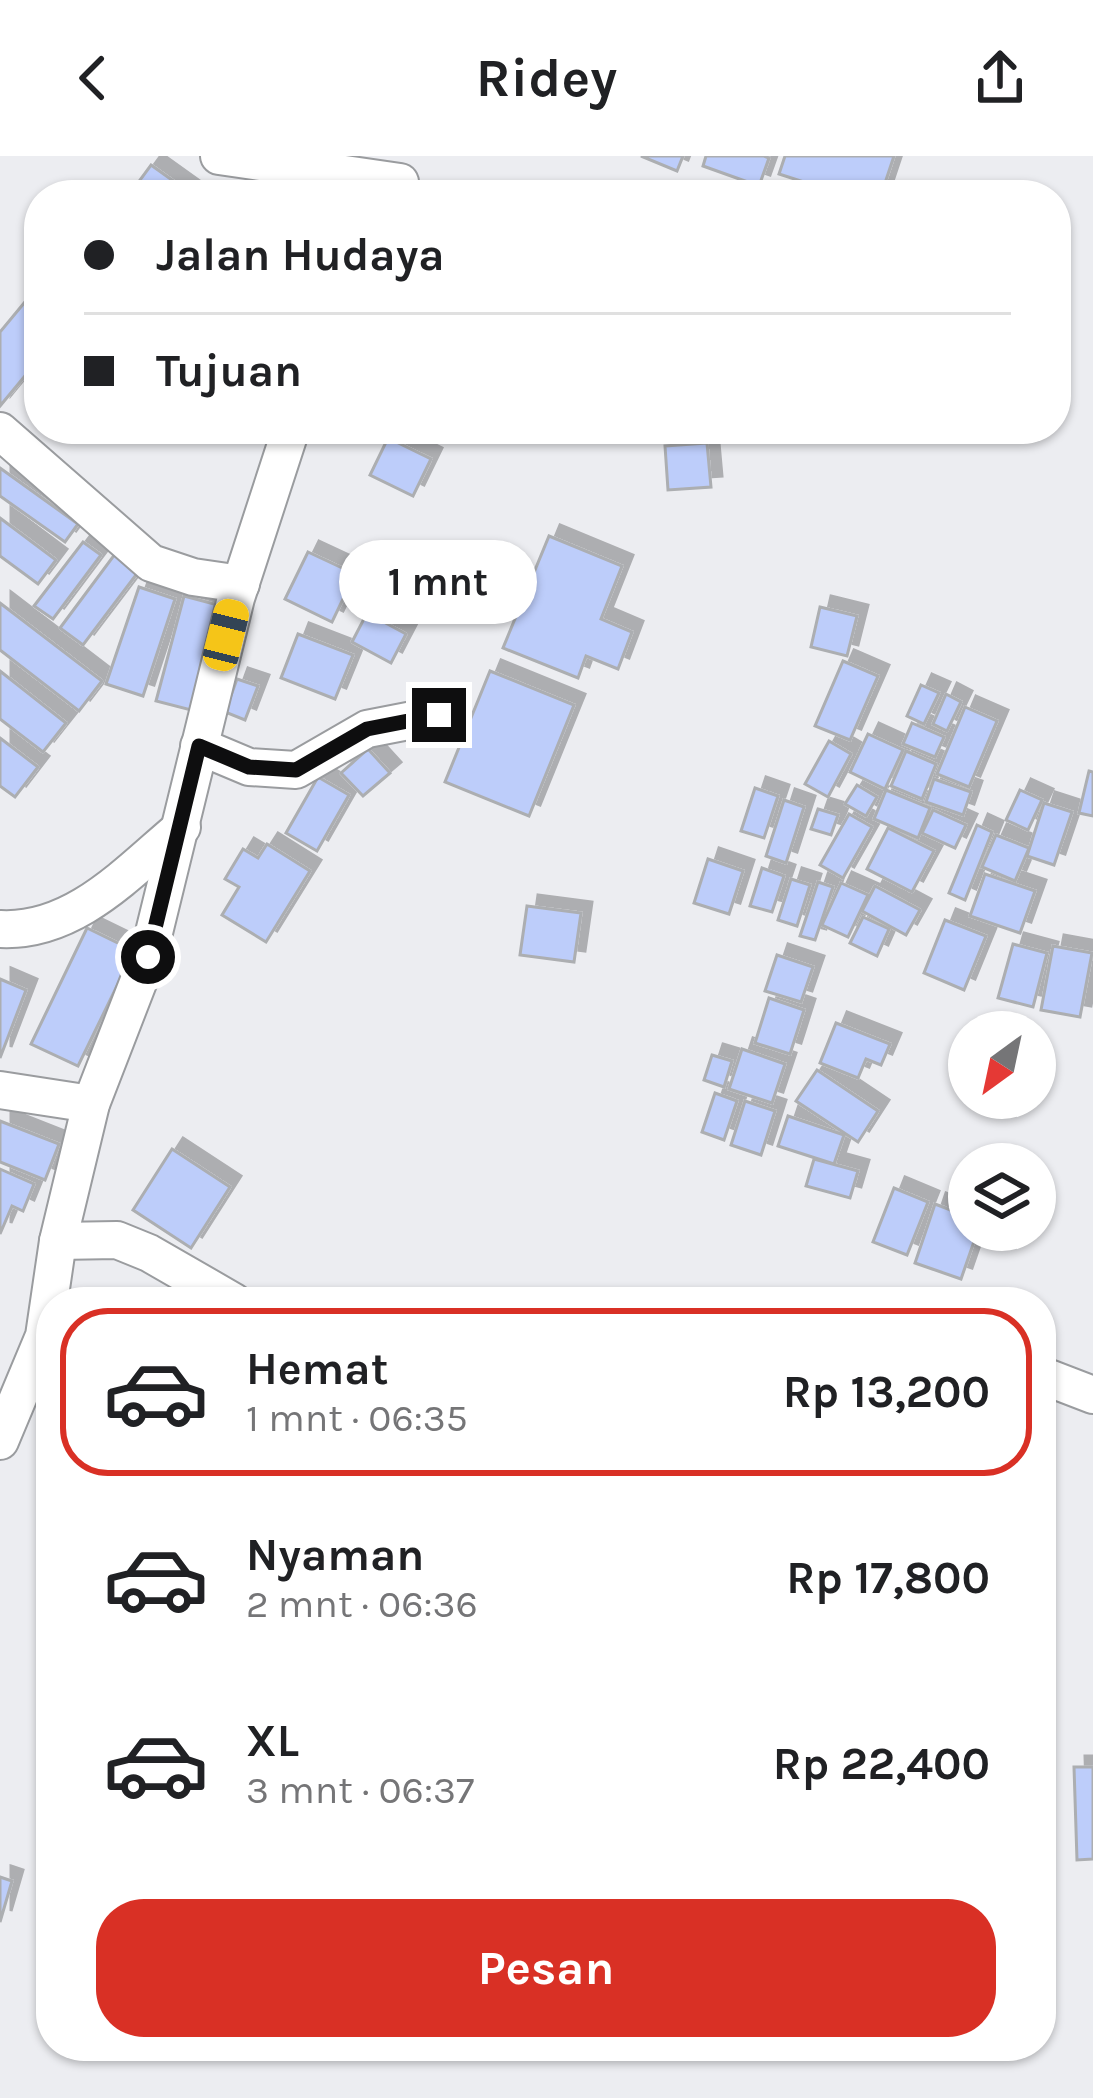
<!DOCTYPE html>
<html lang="id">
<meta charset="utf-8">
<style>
:root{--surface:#fff;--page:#f2f2f2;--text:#202124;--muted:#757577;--line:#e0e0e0;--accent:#d93025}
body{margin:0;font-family:Karla,sans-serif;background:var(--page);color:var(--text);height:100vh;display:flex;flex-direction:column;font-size:45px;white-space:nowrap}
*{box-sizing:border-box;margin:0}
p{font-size:39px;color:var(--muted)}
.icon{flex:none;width:66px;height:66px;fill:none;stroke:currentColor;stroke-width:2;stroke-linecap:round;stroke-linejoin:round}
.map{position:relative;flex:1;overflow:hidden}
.drawer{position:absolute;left:36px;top:1131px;width:1020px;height:774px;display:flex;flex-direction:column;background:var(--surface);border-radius:48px;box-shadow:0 3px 9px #0004}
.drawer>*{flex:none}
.top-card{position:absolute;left:24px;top:24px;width:1047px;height:264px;border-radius:48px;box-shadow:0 3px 9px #0004;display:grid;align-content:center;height:264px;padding:0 60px;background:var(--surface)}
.needle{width:78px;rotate:213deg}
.controls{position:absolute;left:948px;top:855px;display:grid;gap:24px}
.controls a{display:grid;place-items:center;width:108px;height:108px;border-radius:50%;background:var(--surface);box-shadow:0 3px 9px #0004;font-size:60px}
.end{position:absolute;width:54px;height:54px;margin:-27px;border:15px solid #0e0e0f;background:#fff;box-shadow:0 0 0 6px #fff}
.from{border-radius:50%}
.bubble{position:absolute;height:84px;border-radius:42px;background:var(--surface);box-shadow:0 3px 9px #0004;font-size:39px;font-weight:700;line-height:84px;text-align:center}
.car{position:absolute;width:36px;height:72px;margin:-36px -18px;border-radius:15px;box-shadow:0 0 9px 3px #0007;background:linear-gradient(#f5c518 24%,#345 0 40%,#f5c518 0 76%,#345 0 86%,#f5c518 0)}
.top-card b{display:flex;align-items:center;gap:42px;height:114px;font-size:45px}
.top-card b+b{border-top:3px solid var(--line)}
.top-card i{width:30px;height:30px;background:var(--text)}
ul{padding:21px 0 0;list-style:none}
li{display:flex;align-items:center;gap:36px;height:168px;margin:0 24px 18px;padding:0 36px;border:6px solid transparent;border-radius:48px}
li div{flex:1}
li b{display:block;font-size:45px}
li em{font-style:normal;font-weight:700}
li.current{border-color:var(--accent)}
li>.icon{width:108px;height:108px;stroke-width:1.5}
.action{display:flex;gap:24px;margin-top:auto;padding:24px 60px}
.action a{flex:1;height:138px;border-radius:48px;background:var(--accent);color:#fff;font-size:48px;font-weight:700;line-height:138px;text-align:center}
header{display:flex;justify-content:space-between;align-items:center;height:156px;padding:0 60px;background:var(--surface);font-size:54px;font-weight:700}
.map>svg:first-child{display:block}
</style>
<header><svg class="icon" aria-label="back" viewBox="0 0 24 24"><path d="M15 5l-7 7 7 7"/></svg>Ridey<svg class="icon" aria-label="share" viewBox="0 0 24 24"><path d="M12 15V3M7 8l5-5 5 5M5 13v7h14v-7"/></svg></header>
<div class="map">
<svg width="1093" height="1942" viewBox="0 0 1093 1942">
<defs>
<filter id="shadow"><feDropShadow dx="11" dy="-11" stdDeviation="0" flood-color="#0004"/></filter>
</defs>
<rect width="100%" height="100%" fill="#ecedf1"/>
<!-- building -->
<g fill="#bdcdfa" stroke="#acaeb1" stroke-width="3" filter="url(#shadow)">
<path d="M 641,0 L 683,0 L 677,15 Z"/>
<path d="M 706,0 L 764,0 L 769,2 L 759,30 L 703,10 Z"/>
<path d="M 785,0 L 894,0 L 881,39 L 844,39 L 779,18 Z"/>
<path d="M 151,9 L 193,39 L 129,39 Z"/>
<path d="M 39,129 L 39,203 L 0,250 L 0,176 Z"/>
<path d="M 388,282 L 431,303 L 413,340 L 370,319 Z"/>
<path d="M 707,287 L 711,331 L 668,334 L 665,290 Z"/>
<path d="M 0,312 L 78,368 L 65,386 L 0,340 Z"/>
<path d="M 0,362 L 56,404 L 38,428 L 0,400 Z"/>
<path d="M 549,380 L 622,410 L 601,463 L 632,476 L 618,513 L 586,500 L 578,522 L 503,492 Z"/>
<path d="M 83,386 L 101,399 L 53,463 L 34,450 Z"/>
<path d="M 308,396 L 355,418 L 332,466 L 285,443 Z"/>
<path d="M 115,398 L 139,415 L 83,489 L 60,472 Z"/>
<path d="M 139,431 L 175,443 L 143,540 L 106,528 Z"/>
<path d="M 184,440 L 218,449 L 191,554 L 156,545 Z"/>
<path d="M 0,447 L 102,525 L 79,555 L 0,494 Z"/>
<path d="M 820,451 L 857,460 L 847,500 L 811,491 Z"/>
<path d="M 367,457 L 406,478 L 391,507 L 352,486 Z"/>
<path d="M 298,478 L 353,499 L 335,543 L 281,522 Z"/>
<path d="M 843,505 L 878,520 L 850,584 L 815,570 Z"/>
<path d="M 0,515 L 66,567 L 43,596 L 0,563 Z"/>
<path d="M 490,515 L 574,549 L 529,660 L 445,626 Z"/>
<path d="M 237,523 L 258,530 L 245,564 L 225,556 Z"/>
<path d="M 921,529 L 939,537 L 924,568 L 907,560 Z"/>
<path d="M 946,538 L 961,546 L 947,575 L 933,568 Z"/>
<path d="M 965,551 L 997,565 L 969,631 L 937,618 Z"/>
<path d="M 912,567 L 944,581 L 935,601 L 903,588 Z"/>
<path d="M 868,578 L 903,594 L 885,633 L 850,616 Z"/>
<path d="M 0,582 L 38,611 L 15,641 L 0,630 Z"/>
<path d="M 829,585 L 851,598 L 828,641 L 805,628 Z"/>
<path d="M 368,593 L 390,617 L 363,640 L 341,617 Z"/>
<path d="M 906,595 L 936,608 L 922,643 L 891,630 Z"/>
<path d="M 1089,615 L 1093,616 L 1093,660 L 1079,657 Z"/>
<path d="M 318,621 L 349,639 L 317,695 L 286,677 Z"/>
<path d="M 934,623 L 971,636 L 963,659 L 926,646 Z"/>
<path d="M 857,629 L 877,641 L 866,660 L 845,648 Z"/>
<path d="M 755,632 L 778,640 L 764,682 L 741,675 Z"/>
<path d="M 886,634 L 930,652 L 918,682 L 874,663 Z"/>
<path d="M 1020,634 L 1042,644 L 1028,674 L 1006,664 Z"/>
<path d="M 784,644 L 804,651 L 786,707 L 766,700 Z"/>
<path d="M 1044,647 L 1072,656 L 1054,709 L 1027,700 Z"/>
<path d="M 818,653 L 838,659 L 831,679 L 811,673 Z"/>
<path d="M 933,654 L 966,669 L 955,692 L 922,677 Z"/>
<path d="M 849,658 L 872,671 L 843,722 L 820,709 Z"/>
<path d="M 977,669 L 992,676 L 965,744 L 949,737 Z"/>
<path d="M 888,672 L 934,695 L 912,736 L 867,713 Z"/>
<path d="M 996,679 L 1029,692 L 1015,725 L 982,711 Z"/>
<path d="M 267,688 L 310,715 L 266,786 L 222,759 L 239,731 L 225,723 L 243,693 L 258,702 Z"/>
<path d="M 708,703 L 743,715 L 729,758 L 694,747 Z"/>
<path d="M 762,712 L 784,720 L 772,756 L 750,750 Z"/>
<path d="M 985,718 L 1035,735 L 1020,777 L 970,760 Z"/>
<path d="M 791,723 L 810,729 L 797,770 L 778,764 Z"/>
<path d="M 818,726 L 833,731 L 815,784 L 800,780 Z"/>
<path d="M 841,727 L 868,739 L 848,781 L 822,769 Z"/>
<path d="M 875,730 L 920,754 L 906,779 L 862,755 Z"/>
<path d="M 527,750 L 581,757 L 574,806 L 520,799 Z"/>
<path d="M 863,761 L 889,773 L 877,800 L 850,787 Z"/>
<path d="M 945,764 L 986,780 L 964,834 L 924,817 Z"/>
<path d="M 87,772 L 134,795 L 78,910 L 31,888 Z"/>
<path d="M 1013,788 L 1047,797 L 1033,851 L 998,842 Z"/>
<path d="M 1053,790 L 1092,797 L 1080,861 L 1041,854 Z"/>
<path d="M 777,799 L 813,811 L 801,846 L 765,835 Z"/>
<path d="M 0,823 L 26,834 L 0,902 Z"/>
<path d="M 769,842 L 804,854 L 790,898 L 755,887 Z"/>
<path d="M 836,867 L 890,888 L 881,909 L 866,903 L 858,922 L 820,907 Z"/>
<path d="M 742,893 L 785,908 L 772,947 L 729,933 Z"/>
<path d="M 712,899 L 732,905 L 724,931 L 704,924 Z"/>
<path d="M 817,914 L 878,955 L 858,986 L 796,945 Z"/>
<path d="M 715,937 L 737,945 L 724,984 L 702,976 Z"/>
<path d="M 745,945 L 775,955 L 761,999 L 731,989 Z"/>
<path d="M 788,960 L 844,979 L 834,1008 L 778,990 Z"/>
<path d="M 0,965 L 59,988 L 45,1024 L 0,1006 Z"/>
<path d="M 172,993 L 230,1031 L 191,1092 L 133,1054 Z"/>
<path d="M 814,1003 L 858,1015 L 850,1042 L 806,1030 Z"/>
<path d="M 0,1013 L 34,1028 L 23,1055 L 12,1050 L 0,1078 Z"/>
<path d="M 894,1032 L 928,1046 L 907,1099 L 873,1086 Z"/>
<path d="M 935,1048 L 969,1061 L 969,1074 L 978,1074 L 961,1123 L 915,1107 Z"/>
<path d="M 1074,1611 L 1093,1611 L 1093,1703 L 1077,1704 Z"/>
<path d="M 0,1721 L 12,1725 L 0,1766 Z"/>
</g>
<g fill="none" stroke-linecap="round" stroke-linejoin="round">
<!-- minor casing -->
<g stroke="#9a9c9f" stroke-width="40">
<g id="minor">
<path d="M 219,0 L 400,26"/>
<path d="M 0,275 L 151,407 L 193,421 L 241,428"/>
<path d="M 199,590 L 249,611 L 296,614 L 367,573 L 439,559"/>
<path d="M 0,773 C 75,777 129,715 182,671"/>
<path d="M 0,934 L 91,948"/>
<path d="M 58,1085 L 117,1084 L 149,1097 L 234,1146"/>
<path d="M 1041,1219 L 1093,1239"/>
<path d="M 0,1285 L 44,1180 L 58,1085 L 91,948 L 148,801 L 236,442 L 291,273"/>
</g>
</g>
<!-- minor -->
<use href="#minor" stroke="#fff" stroke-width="36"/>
</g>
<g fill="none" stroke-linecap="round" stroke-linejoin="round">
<!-- route -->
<path stroke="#0e0e0f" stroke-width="15" d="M 148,801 L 199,590 L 249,611 L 296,614 L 367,573 L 439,559"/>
</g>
</svg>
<div class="controls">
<a><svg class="needle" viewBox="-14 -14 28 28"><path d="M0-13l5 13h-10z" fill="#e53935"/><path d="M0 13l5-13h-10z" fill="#757577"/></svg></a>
<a><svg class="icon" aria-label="layers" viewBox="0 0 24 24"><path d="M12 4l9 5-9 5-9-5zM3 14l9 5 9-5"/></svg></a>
</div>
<i class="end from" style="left:148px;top:801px"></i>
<i class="end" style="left:439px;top:559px"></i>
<div class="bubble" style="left:339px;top:384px;width:198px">1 mnt</div>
<i class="car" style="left:226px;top:479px;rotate:14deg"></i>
<div class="top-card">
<b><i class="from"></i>Jalan Hudaya</b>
<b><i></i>Tujuan</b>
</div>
<section class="drawer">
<ul>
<li class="current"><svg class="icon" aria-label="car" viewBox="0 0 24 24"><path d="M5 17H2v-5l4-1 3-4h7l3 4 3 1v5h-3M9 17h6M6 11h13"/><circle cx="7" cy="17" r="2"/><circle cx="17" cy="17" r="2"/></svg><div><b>Hemat</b><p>1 mnt · 06:35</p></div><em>Rp 13,200</em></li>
<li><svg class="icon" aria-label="car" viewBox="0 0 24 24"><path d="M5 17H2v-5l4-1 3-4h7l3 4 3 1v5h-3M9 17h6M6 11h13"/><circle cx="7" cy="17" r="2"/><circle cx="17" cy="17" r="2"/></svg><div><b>Nyaman</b><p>2 mnt · 06:36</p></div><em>Rp 17,800</em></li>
<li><svg class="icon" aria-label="car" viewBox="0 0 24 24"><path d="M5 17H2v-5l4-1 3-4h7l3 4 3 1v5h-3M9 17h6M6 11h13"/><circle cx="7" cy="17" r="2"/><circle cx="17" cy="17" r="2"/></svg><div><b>XL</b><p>3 mnt · 06:37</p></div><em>Rp 22,400</em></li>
</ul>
<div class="action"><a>Pesan</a></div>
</section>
</div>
